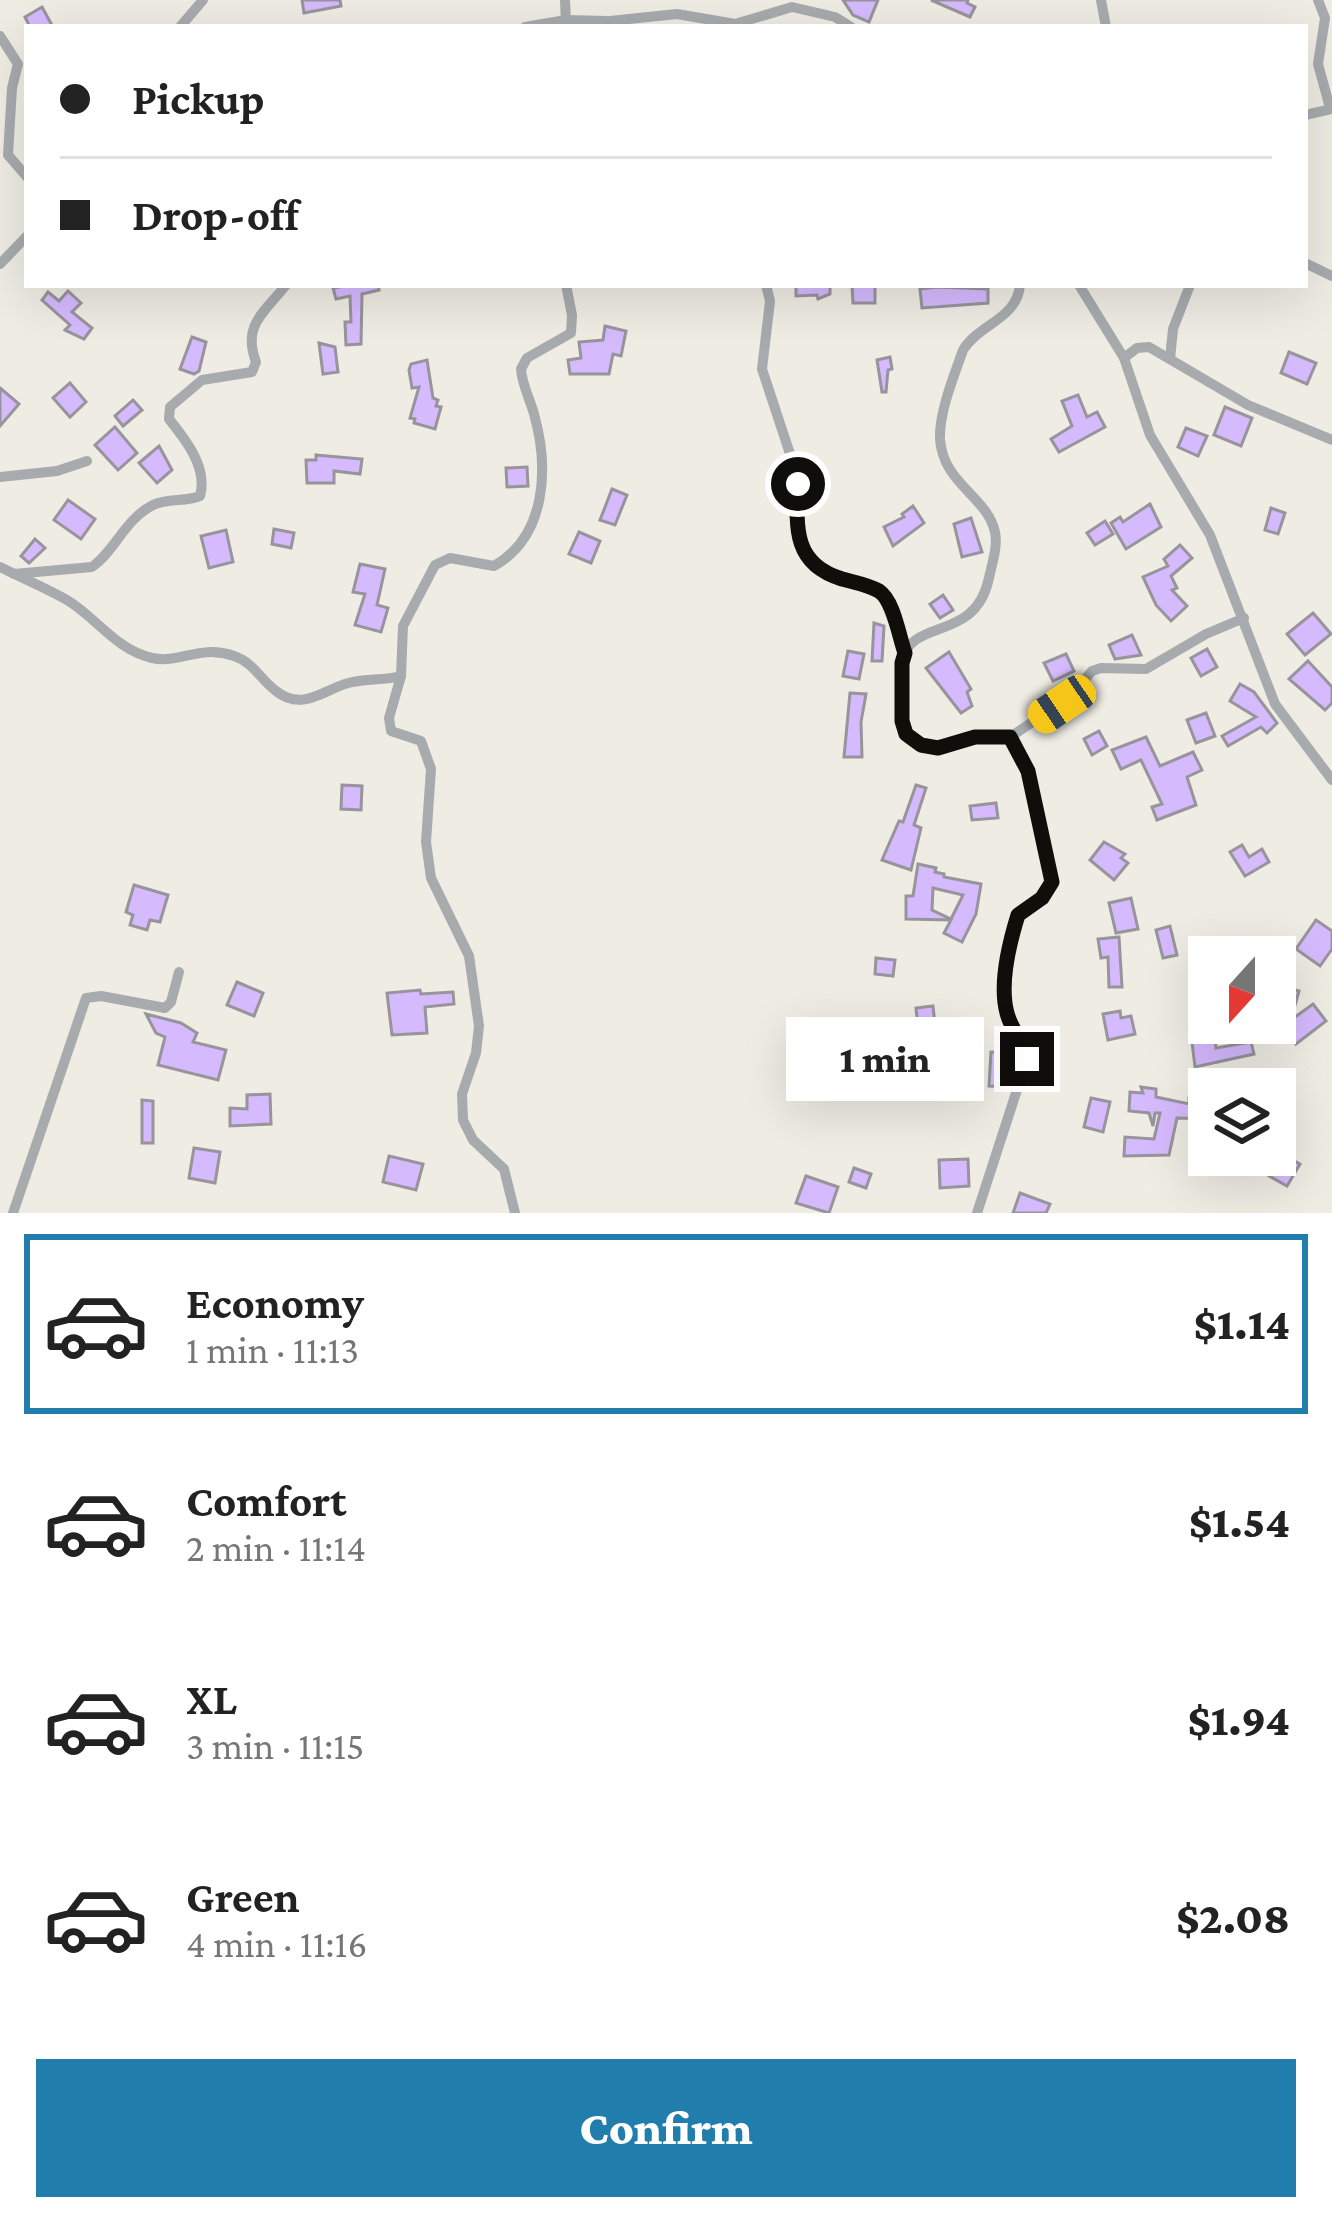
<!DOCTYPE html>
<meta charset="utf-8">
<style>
:root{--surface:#fff;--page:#f2f2f2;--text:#222;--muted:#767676;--line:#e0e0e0;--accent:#217dab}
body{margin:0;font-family:"Crimson Pro",serif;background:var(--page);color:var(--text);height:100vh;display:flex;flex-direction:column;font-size:45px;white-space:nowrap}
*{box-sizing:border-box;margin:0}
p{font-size:39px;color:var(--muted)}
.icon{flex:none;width:66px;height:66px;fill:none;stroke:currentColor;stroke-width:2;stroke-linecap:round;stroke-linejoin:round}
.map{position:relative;height:1213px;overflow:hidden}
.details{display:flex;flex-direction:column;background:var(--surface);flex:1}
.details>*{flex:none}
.guide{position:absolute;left:24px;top:24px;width:1284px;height:264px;border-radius:0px;box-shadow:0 12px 48px #0002;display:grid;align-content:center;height:264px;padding:0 36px;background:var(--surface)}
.needle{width:78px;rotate:201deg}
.fabs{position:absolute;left:1188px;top:936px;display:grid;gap:24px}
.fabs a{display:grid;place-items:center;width:108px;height:108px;border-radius:0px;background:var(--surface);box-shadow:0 12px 48px #0002;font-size:60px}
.end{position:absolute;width:54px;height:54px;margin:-27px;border:15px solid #0f0e0b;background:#fff;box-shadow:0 0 0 6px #fff}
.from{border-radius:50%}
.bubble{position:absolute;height:84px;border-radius:0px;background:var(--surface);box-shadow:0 12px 48px #0002;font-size:39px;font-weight:800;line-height:84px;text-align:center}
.car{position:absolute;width:36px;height:72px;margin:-36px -18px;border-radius:15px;box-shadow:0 0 9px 3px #0007;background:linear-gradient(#f5c518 24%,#345 0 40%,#f5c518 0 76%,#345 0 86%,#f5c518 0)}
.guide b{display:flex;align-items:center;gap:42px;height:114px;font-size:45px}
.guide b+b{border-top:3px solid var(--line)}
.guide i{width:30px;height:30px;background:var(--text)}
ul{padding:21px 0 0;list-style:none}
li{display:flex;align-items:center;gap:36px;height:180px;margin:0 24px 18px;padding:0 12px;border:6px solid transparent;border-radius:0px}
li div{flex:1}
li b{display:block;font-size:45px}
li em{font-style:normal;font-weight:800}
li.on{border-color:var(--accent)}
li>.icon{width:108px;height:108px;stroke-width:1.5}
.button{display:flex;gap:24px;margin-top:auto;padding:24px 36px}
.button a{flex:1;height:138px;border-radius:0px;background:var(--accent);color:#fff;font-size:48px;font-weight:800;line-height:138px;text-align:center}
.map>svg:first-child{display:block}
</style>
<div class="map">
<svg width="1332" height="1213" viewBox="0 0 1332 1213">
<rect width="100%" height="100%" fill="#eeece3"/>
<!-- building -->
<g fill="#d6bafe" stroke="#97949c" stroke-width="3" fill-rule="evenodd">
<path d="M 302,0 L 340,0 L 341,6 L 304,13 Z"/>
<path d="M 843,0 L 878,0 L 869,22 L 853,15 Z"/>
<path d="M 931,0 L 968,0 L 967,3 L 975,7 L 970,17 Z"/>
<path d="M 42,7 L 53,27 L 30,27 L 25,17 Z"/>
<path d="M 349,285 L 378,285 L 379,290 L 362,294 L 361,344 L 346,345 L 345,322 L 351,322 L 350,296 L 336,299 L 333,288 Z"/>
<path d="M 796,285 L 830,285 L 830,294 L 818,299 L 817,295 L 796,296 Z"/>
<path d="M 852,285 L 875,285 L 875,303 L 853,303 Z"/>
<path d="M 937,287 L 988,289 L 988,303 L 922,308 L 920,289 Z"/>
<path d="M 68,291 L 81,303 L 72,312 L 92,328 L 84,339 L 65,330 L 70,325 L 42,300 L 48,292 L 59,301 Z"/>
<path d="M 605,326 L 626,331 L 621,356 L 613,354 L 609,374 L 570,374 L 568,360 L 581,358 L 579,342 L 603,340 Z"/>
<path d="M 192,337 L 206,342 L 199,371 L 194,374 L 180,369 Z"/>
<path d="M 319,343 L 335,347 L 338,372 L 323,374 Z"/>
<path d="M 1289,352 L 1316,363 L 1307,384 L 1281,373 Z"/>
<path d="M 890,357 L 892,369 L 888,370 L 886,392 L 882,392 L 877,360 Z"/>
<path d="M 427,360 L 433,398 L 438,400 L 436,406 L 441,407 L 435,429 L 414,423 L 415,419 L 410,418 L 419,387 L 412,388 L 409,370 L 411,364 Z"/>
<path d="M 70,383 L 86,402 L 70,417 L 53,398 Z"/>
<path d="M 0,388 L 19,404 L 0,426 Z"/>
<path d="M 1078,395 L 1087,417 L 1097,412 L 1105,427 L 1059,452 L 1051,439 L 1072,426 L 1062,401 Z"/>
<path d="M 133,400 L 142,410 L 123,426 L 115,416 Z"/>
<path d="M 1225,407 L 1252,418 L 1241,446 L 1214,435 Z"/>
<path d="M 115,427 L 137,453 L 118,470 L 95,445 Z"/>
<path d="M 1186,428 L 1207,436 L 1198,456 L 1178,447 Z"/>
<path d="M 159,446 L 172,470 L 157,483 L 139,463 Z"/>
<path d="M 316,455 L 362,459 L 360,474 L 334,471 L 334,483 L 307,483 L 306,460 L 316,460 Z"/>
<path d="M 527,467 L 528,486 L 507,487 L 506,468 Z"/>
<path d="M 612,489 L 627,495 L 615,525 L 600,520 Z"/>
<path d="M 68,500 L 95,519 L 81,539 L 54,520 Z"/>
<path d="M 1150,504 L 1161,527 L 1126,549 L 1111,523 L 1120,517 L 1123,522 Z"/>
<path d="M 913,506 L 924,523 L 893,546 L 884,527 L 904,517 L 902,514 Z"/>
<path d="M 1271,508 L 1285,513 L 1278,534 L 1265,530 Z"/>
<path d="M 971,518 L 982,552 L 962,557 L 954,524 Z"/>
<path d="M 1105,521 L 1113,534 L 1095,545 L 1087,533 Z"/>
<path d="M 274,529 L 294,533 L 291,548 L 272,544 Z"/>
<path d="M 226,530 L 233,562 L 209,568 L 201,536 Z"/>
<path d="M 579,532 L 600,541 L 591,563 L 569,554 Z"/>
<path d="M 35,539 L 45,548 L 29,563 L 21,556 Z"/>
<path d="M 1180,545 L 1192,558 L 1171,576 L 1177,588 L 1172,590 L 1187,606 L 1171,621 L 1156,605 L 1143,577 L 1168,566 L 1164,559 Z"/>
<path d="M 360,564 L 385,569 L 377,605 L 388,608 L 381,632 L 355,625 L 365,594 L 353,592 Z"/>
<path d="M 943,595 L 953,610 L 940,618 L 930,604 Z"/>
<path d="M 1313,613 L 1331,634 L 1305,655 L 1287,634 Z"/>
<path d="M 874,623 L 884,626 L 882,661 L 872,661 Z"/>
<path d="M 1132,635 L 1141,655 L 1115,659 L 1109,645 Z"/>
<path d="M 1207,649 L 1217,667 L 1201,676 L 1191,658 Z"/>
<path d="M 848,651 L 864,654 L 859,679 L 843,676 Z"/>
<path d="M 949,652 L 971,689 L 967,692 L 972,706 L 961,713 L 926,668 Z"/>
<path d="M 1066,654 L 1074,671 L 1053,681 L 1044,663 Z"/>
<path d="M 1308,661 L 1332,687 L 1332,703 L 1325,710 L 1289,679 Z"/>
<path d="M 1240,684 L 1254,692 L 1277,723 L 1267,733 L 1261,727 L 1228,746 L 1222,736 L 1256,717 L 1230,701 Z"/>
<path d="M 850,693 L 866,694 L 861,722 L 862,757 L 844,757 Z"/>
<path d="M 1206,713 L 1215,736 L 1196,743 L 1187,720 Z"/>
<path d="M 1099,731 L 1107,746 L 1092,755 L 1084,739 Z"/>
<path d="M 1146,737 L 1160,766 L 1193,752 L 1202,770 L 1187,777 L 1196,805 L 1157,820 L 1152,807 L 1162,804 L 1141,760 L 1121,769 L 1112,750 Z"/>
<path d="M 342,785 L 362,786 L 361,810 L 341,809 Z"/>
<path d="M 916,785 L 926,788 L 914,825 L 921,828 L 911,870 L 882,860 L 899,821 L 903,822 Z"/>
<path d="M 996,803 L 998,818 L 972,820 L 970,806 Z"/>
<path d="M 1104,842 L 1125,854 L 1121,858 L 1128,863 L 1114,880 L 1090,860 Z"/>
<path d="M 1242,845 L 1249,857 L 1262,849 L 1269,862 L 1245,876 L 1230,852 Z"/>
<path d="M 918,864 L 936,868 L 935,872 L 944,874 L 944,877 L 981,884 L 976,914 L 962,942 L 944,933 L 951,920 L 906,919 L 906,896 L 913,896 ZM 933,888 L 963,895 L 951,919 L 932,910 Z"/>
<path d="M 134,885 L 168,895 L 160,922 L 150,920 L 147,930 L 130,925 L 133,915 L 126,912 Z"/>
<path d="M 1131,898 L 1138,929 L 1116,933 L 1109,903 Z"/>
<path d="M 1316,920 L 1332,931 L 1332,949 L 1320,966 L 1296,949 Z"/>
<path d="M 1170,926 L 1177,955 L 1163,958 L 1156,930 Z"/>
<path d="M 1119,937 L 1122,987 L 1109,987 L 1108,957 L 1101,958 L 1098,939 Z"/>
<path d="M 1198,956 L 1209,958 L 1209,989 L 1195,987 Z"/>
<path d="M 876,958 L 895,960 L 893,976 L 875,974 Z"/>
<path d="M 237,982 L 263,993 L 254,1016 L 227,1005 Z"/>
<path d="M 1282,986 L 1299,991 L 1294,1009 L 1277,1004 Z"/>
<path d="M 420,990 L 421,994 L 453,992 L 454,1004 L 425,1007 L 427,1033 L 392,1035 L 387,993 Z"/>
<path d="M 1313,1004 L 1326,1021 L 1296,1044 L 1284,1025 Z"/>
<path d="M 933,1006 L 935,1025 L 948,1024 L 951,1045 L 941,1047 L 944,1076 L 915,1079 L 915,1085 L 888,1088 L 885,1061 L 876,1063 L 871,1045 L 872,1027 L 918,1027 L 916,1008 Z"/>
<path d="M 1120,1011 L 1121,1018 L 1131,1016 L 1135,1034 L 1108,1040 L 1103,1014 Z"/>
<path d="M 146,1014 L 181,1023 L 197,1033 L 193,1042 L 226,1050 L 218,1080 L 158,1065 L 165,1037 L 156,1033 Z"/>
<path d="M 1215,1039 L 1216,1048 L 1251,1042 L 1254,1054 L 1195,1067 L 1192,1042 Z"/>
<path d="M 991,1052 L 1009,1053 L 1007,1087 L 989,1086 Z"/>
<path d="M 1141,1087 L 1156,1089 L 1156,1097 L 1189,1104 L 1189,1098 L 1209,1098 L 1209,1119 L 1177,1118 L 1169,1155 L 1124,1156 L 1125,1137 L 1154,1139 L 1160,1113 L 1155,1113 L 1153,1126 L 1149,1113 L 1129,1111 L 1130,1092 L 1143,1093 Z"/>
<path d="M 270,1094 L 271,1124 L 230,1126 L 230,1108 L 247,1109 L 247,1095 Z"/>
<path d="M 1091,1098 L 1110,1102 L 1103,1132 L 1084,1127 Z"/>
<path d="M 142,1100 L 153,1101 L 153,1143 L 142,1143 Z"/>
<path d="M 194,1148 L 220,1152 L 215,1183 L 189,1178 Z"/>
<path d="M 1282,1154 L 1300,1164 L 1287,1186 L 1269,1176 Z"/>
<path d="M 389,1156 L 423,1164 L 416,1190 L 383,1182 Z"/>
<path d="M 968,1159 L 969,1186 L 940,1188 L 939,1160 Z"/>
<path d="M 854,1168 L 871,1174 L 866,1188 L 849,1182 Z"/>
<path d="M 806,1176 L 838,1187 L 829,1213 L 796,1203 Z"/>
<path d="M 1020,1193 L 1050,1204 L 1046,1213 L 1013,1213 Z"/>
</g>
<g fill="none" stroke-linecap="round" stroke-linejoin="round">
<!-- minor -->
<g stroke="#a7abae" stroke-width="10">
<path d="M 565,0 L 566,24"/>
<path d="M 1101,0 L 1106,27"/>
<path d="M 1318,0 L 1325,18 L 1318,64 L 1330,108"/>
<path d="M 180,27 L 203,0"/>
<path d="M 525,27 L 566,20 L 606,21"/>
<path d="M 599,27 L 610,21 L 677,14 L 735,24 L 792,7 L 835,17 L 851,27"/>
<path d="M 0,36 L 18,64 L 12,88 L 8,155 L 27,177"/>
<path d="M 1305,115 L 1332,109"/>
<path d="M 1305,263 L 1332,276"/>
<path d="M 0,264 L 27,236"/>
<path d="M 766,285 L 770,301 L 762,369 L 797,475 L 799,538 L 816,568 L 883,595 L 905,653"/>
<path d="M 1020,285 C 1017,319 979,324 963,350 C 954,376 939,412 940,439 C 943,484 987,496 995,532 C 998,547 992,563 989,578 C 975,644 911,616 902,662 C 900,670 903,681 904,689 C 904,705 900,720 906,734 L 928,747 L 983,736 L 1010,737 L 1070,697 L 1092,671 L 1101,668 L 1146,669 L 1206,634 L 1244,618"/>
<path d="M 1079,285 L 1124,358 L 1150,435 L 1210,535 L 1275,704 L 1332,780"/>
<path d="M 1124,358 L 1137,348 L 1149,347 L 1248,405 L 1332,440"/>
<path d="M 1170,359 L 1173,329 L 1190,285"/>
<path d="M 0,477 L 57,471 L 87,461"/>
<path d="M 0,567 C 22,578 46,588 67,600 C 97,618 116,650 152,658 C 181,664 199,644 234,656 C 253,662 261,680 276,691 C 301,711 321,692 345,684 C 362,678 383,681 401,676"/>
<path d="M 14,574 L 92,567 C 115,551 125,519 153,505 C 168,498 185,502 200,496 C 208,468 186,440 169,419 L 170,407 L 202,380 L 252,372 L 256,362 C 242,325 264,313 286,285"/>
<path d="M 13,1213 L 86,998 L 101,996 L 165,1008 L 171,1002 L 179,972"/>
<path d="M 515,1213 L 504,1169 L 473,1140 L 463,1120 L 462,1094 L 476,1053 L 479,1026 L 469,956 L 431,878 L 426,842 L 431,769 L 421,741 L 391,731 L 389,718 L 401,676 L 403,626 L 435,565 L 450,558 L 494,566 C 547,536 549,467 534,414 C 530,399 522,385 521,369 L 527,358 L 571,333 L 572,315 L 566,285"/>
<path d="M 977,1213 L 1027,1059 C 1024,1042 1012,1030 1007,1014 C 999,984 1009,944 1018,915 L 1042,898 L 1052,882 L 1028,771 L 1010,737"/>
</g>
</g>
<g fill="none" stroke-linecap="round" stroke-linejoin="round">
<!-- route -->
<path stroke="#0f0e0b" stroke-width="15" d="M 798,484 C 796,528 793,564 842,579 C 853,582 869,585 879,591 C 894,601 899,637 905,653 L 902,663 L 902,721 L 906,734 L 921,745 L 938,748 L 975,737 L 1010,737 L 1028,771 L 1052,882 L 1042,898 L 1018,915 C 1009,944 999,984 1007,1013 C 1011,1030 1024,1042 1027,1059"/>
</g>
</svg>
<div class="fabs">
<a><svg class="needle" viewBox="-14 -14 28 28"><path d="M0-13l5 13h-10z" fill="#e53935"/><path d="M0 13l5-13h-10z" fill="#767676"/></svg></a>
<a><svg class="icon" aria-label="layers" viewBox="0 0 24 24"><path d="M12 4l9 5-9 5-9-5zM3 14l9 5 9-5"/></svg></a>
</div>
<i class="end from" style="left:798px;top:484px"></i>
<i class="end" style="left:1027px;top:1059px"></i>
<div class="bubble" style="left:786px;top:1017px;width:198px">1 min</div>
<i class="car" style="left:1062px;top:704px;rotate:236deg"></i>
<div class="guide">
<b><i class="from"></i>Pickup</b>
<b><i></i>Drop-off</b>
</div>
</div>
<section class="details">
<ul>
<li class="on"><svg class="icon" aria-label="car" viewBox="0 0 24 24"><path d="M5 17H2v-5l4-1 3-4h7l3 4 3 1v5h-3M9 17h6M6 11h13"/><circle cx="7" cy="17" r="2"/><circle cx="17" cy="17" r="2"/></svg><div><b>Economy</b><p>1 min · 11:13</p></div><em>$1.14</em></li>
<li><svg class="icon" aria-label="car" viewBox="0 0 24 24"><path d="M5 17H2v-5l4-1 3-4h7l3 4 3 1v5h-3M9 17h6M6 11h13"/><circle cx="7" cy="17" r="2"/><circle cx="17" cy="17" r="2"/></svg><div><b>Comfort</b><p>2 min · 11:14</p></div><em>$1.54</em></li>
<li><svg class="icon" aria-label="car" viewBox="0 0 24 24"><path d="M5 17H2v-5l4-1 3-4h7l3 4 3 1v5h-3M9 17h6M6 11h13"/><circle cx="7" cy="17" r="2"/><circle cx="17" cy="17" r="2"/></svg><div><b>XL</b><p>3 min · 11:15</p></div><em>$1.94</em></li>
<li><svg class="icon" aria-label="car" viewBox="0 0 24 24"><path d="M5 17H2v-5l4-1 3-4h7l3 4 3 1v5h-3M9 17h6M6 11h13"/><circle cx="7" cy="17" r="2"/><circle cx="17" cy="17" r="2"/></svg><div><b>Green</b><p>4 min · 11:16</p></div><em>$2.08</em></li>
</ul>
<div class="button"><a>Confirm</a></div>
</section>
